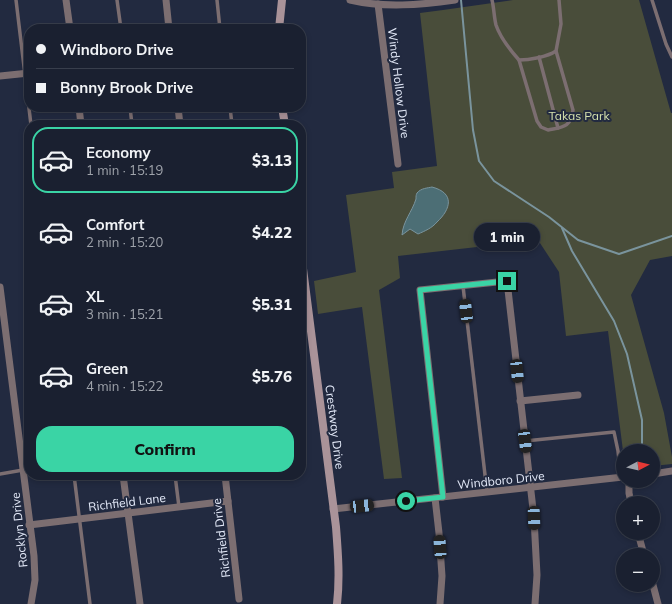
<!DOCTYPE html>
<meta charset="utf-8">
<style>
:root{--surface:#1a2030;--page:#272d3c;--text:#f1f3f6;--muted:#9fa3ab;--line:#383e4c;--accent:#3ad4a5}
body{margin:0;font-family:Mulish,sans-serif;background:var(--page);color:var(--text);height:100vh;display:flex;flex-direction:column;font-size:15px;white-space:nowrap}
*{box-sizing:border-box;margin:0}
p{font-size:13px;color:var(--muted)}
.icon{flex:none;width:22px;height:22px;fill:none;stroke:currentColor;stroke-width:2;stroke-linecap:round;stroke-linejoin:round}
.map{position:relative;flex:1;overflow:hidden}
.drawer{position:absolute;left:24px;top:120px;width:282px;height:360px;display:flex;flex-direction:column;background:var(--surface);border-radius:16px;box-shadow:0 2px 6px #0003,0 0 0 1px var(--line)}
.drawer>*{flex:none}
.banner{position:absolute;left:24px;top:24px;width:282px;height:88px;border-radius:16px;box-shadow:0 2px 6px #0003,0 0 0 1px var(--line);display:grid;align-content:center;height:88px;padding:0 12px;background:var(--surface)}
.needle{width:26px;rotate:83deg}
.buttons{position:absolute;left:616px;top:444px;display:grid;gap:8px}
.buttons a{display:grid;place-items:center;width:44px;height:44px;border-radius:50%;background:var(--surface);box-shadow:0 2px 6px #0003,0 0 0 1px var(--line);font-size:20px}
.end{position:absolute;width:18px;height:18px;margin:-9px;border:5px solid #3ad4a5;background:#111;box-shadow:0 0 0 2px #111}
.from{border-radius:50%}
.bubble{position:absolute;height:28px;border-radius:14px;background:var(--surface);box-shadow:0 2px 6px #0003,0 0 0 1px var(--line);font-size:13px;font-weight:800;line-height:28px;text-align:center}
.car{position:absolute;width:12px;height:24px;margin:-12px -6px;border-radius:5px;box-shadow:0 0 3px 1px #0007;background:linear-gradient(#222 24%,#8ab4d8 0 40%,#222 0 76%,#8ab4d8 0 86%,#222 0)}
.banner b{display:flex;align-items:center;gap:14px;height:38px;font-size:15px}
.banner b+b{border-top:1px solid var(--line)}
.banner i{width:10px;height:10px;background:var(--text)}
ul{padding:7px 0 0;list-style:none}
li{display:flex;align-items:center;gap:12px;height:66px;margin:0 8px 6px;padding:0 4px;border:2px solid transparent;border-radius:16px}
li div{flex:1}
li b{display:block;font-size:15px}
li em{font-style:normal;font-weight:800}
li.current{border-color:var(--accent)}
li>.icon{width:36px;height:36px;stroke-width:1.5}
.cta{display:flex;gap:8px;margin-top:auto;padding:8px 12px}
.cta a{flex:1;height:46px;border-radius:16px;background:var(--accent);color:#111;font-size:16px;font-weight:800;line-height:46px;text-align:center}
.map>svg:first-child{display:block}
</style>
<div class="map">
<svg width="672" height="604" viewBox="0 0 672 604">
<rect width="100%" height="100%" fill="#222a40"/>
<!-- green -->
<path fill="#494d3a" d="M 513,0 L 639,0 L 671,113 L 672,113 L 672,256 L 650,260 L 631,295 L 664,413 L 672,457 L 672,464 L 653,466 L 653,451 L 623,451 L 608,331 L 566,336 L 559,272 L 538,240 L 398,256 L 400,278 L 379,290 L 402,478 L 384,479 L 362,307 L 318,314 L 314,281 L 356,272 L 346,195 L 394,188 L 392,172 L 437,166 L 420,13 L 443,10 Z"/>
<!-- water -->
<path fill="#4c6e75" stroke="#7a949d" d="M 432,187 C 455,193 451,209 437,222 C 432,228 425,231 418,234 L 410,229 L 402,235 C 403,221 412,212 416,199 C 416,196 416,195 417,193 C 421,188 428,188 432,187 Z"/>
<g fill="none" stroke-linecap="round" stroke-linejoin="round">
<!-- stream -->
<g stroke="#7a949d" stroke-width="2">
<path d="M 461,0 L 473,130 L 479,161 L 494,181 L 549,217 L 578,240 L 619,254 L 672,236"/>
<path d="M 562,228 L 572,251 L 614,321 L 627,354 L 642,420 L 642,451"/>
</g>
<!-- lane -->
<g stroke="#7c6e71" stroke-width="3.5">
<path d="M 16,0 L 31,125"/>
<path d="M 117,0 L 121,29"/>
<path d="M 217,0 L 220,29"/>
<path d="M 492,0 C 494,8 494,17 496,25 C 500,37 511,51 519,60 C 529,60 547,57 556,51 L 561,24 L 559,0"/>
<path d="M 652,0 L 666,44 L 672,57"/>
<path d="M 539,57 L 558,128"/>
<path d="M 519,60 L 537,121 L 541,127 L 548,130 C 562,127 571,128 573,110 L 556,51"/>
<path d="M 130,107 L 132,125"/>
<path d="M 230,107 L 232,125"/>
<path d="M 463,286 L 487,492"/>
<path d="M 525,441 L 614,432 L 618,451 L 621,478"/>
<path d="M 0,474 L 23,470"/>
<path d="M 74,475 L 90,604"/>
<path d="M 175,475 L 179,507"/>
</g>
<!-- street -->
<g stroke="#7c6e71" stroke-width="7">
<path d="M 66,0 L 70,29"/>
<path d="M 166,0 L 169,29"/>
<path d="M 350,0 C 384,8 420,5 455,0"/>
<path d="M 378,4 L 398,164"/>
<path d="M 0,76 L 29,73"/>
<path d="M 79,107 L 81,125"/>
<path d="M 178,107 L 180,125"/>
<path d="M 0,287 L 34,556 L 35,580 L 31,604"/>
<path d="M 520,401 L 578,395"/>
<path d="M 653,474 L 672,471"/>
<path d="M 123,475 L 140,604"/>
<path d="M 225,475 L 239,599"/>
<path d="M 629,481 L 629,493 L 631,503"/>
<path d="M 443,497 L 420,290 L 507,281 L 534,518 L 537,575 L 535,604"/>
<path d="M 435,498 L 439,533 L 442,576 L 440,604"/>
<path d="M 333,509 L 623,477"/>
<path d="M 29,525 L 228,501"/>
<path d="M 638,533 L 644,555"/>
<path d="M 653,585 L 658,604"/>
</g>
<!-- secondary -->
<g stroke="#aa9399" stroke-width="8">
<path d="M 279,29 L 282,0"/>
<path d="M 282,107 L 285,125"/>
<path d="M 301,253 L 336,527 C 338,553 340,578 337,604"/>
</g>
</g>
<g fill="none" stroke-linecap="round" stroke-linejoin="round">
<!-- route -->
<path stroke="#3ad4a5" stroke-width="5" d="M 406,501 L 443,497 L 420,290 L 507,281"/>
</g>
<g text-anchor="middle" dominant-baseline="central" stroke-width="4" stroke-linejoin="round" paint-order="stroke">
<!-- street labels -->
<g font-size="12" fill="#e5ebfa" stroke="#222a40">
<text transform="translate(399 83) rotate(83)">Windy Hollow Drive</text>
<text transform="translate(335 427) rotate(83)">Crestway Drive</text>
<text transform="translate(501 480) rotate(-6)">Windboro Drive</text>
<text transform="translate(127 502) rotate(-7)">Richfield Lane</text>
<text transform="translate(19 530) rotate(-96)">Rocklyn Drive</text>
<text transform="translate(221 538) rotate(-97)">Richfield Drive</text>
</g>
<!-- park labels -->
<g font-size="12" fill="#d6e2ad" stroke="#222a40">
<text x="579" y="115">Takas Park</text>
</g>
</g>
</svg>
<div class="buttons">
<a><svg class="needle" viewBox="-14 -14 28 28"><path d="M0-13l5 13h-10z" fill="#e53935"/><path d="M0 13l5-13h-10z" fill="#9fa3ab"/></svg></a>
<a>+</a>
<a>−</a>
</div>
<i class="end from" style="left:406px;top:501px"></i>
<i class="end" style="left:507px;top:281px"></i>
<div class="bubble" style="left:474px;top:223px;width:66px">1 min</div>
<i class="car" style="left:466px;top:311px;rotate:353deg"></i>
<i class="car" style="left:517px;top:371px;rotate:174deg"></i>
<i class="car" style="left:525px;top:441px;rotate:173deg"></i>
<i class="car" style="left:362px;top:506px;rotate:84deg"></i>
<i class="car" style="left:534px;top:518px;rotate:178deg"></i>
<i class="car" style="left:440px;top:547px;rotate:356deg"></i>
<div class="banner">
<b><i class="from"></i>Windboro Drive</b>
<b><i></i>Bonny Brook Drive</b>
</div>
<section class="drawer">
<ul>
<li class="current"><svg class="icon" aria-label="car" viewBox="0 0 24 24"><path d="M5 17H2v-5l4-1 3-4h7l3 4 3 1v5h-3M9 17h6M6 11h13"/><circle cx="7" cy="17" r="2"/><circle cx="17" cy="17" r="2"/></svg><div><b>Economy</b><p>1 min · 15:19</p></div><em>$3.13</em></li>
<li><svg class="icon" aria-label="car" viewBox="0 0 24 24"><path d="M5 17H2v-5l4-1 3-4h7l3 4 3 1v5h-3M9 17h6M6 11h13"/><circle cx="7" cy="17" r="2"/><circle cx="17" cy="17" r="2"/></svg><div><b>Comfort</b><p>2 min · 15:20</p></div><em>$4.22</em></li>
<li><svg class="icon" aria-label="car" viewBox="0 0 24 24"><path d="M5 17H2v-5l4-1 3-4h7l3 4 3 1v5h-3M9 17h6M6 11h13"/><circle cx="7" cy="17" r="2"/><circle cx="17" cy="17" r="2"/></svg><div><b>XL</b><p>3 min · 15:21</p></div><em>$5.31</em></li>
<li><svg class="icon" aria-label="car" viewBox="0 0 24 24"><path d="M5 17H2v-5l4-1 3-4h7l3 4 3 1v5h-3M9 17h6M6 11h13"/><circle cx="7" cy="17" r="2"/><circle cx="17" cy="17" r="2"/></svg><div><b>Green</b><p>4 min · 15:22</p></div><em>$5.76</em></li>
</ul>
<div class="cta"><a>Confirm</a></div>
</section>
</div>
